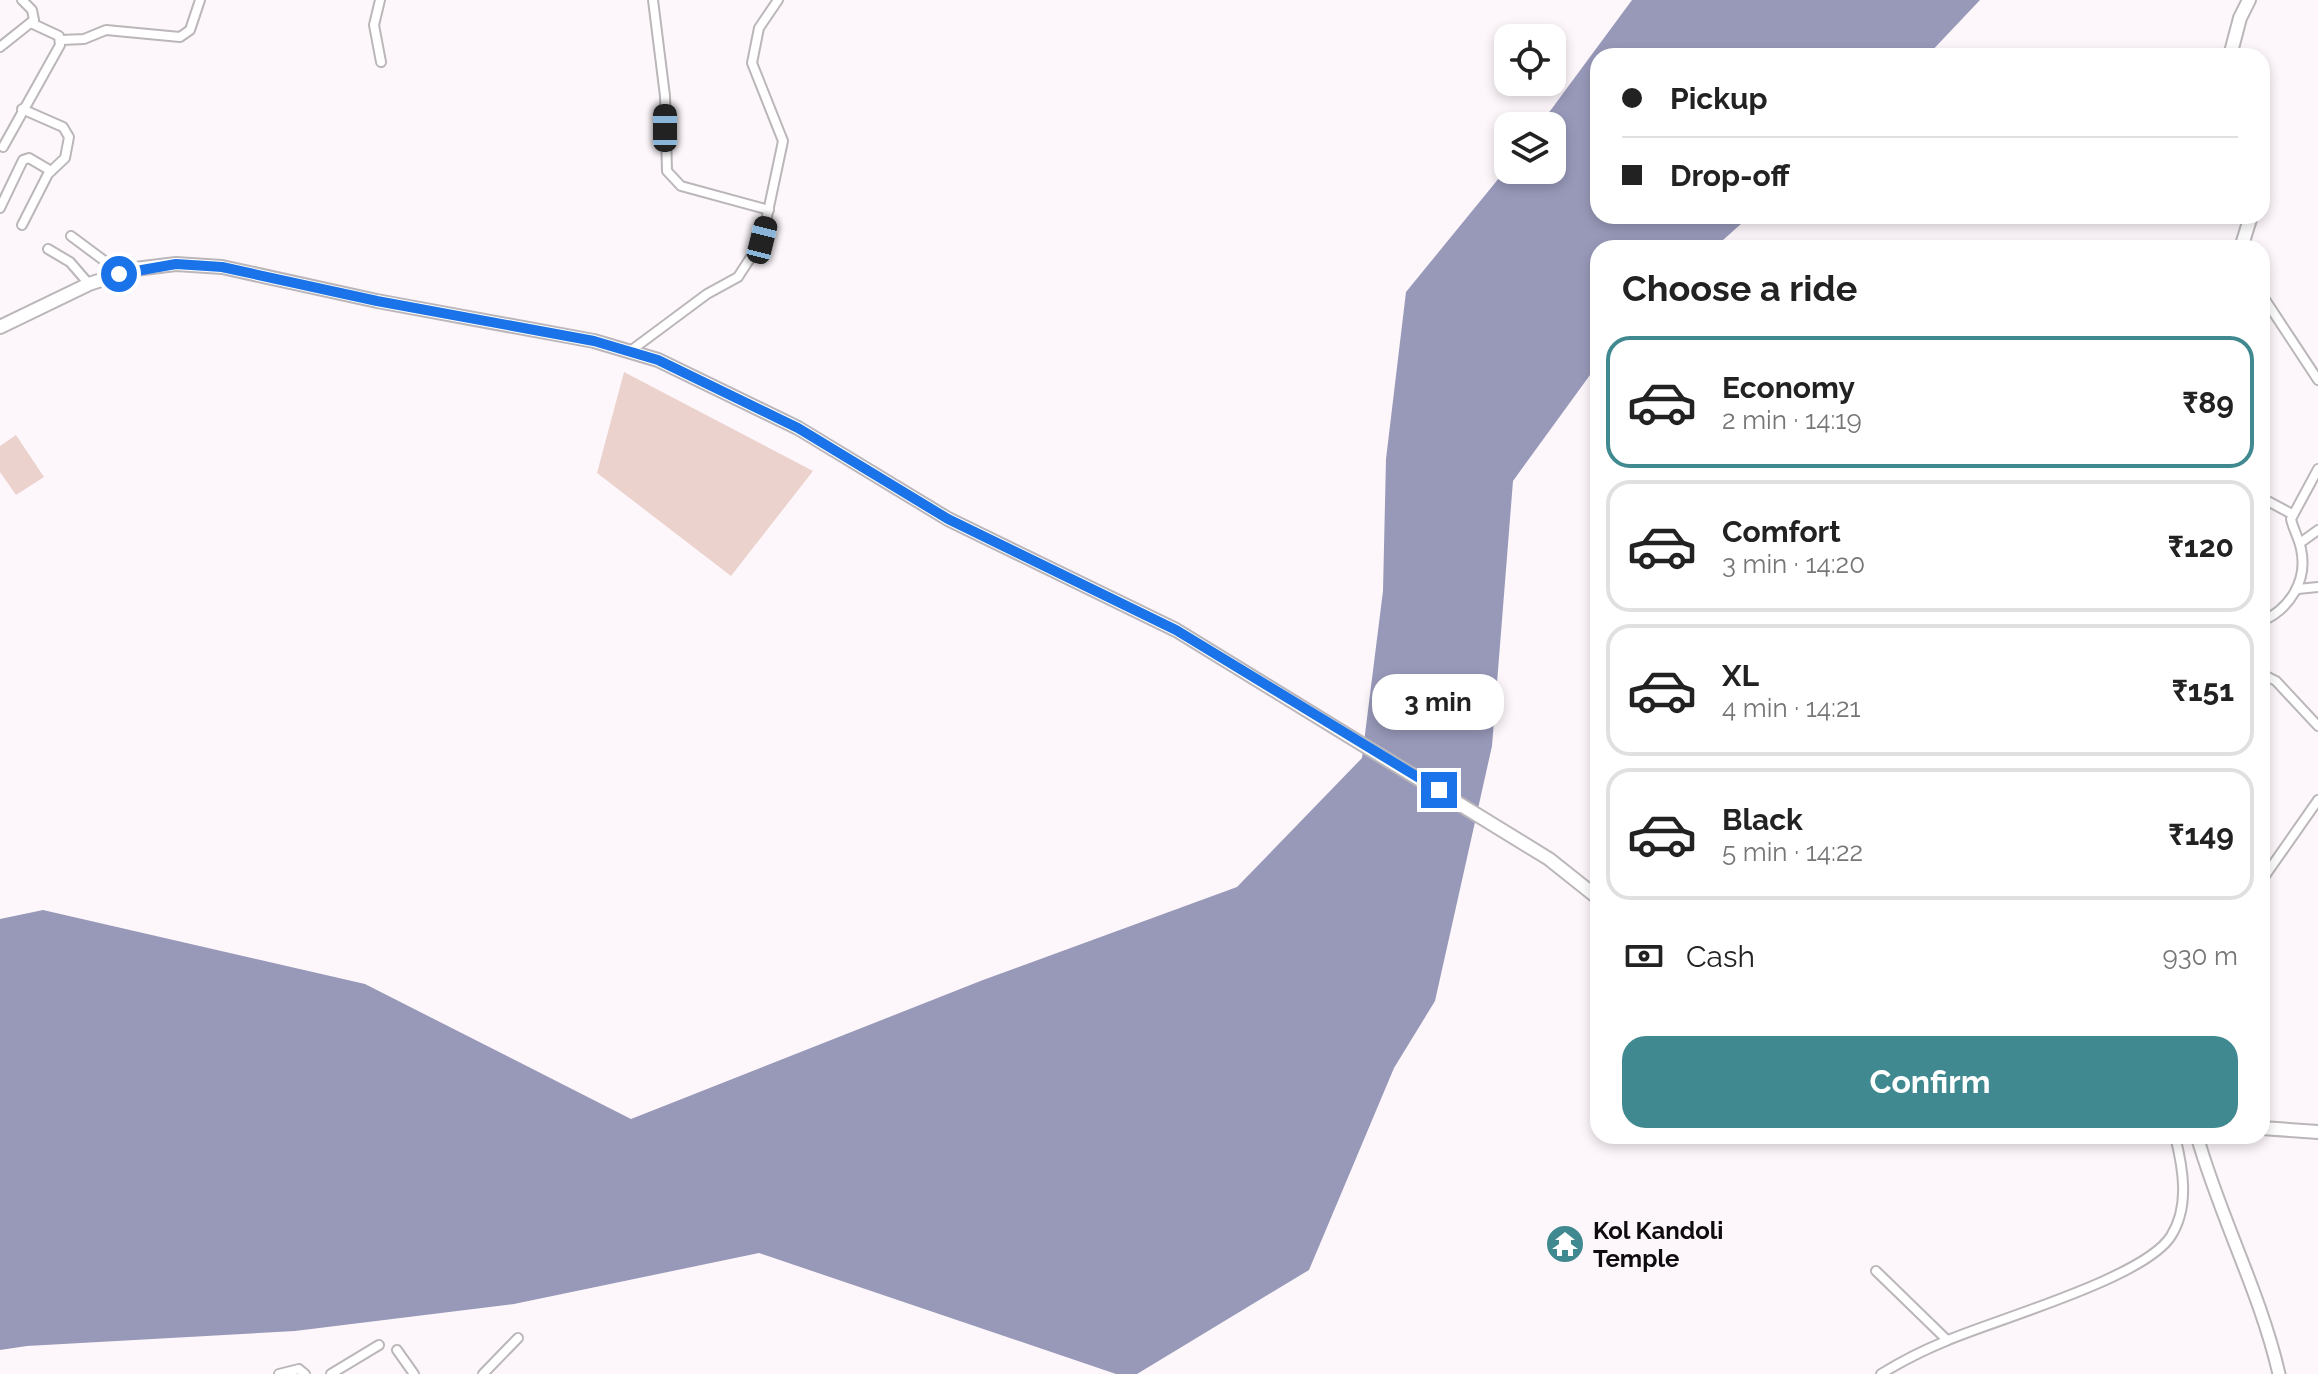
<!DOCTYPE html>
<meta charset="utf-8">
<style>
:root{--surface:#fff;--page:#f6f6f6;--text:#222;--muted:#767676;--line:#e0e0e0;--accent:#418990}
body{margin:0;font-family:Raleway,sans-serif;background:var(--page);color:var(--text);height:100vh;display:flex;flex-direction:column;font-size:30px;white-space:nowrap}
*{box-sizing:border-box;margin:0}
p{font-size:26px;color:var(--muted)}
.icon{flex:none;width:44px;height:44px;fill:none;stroke:currentColor;stroke-width:2;stroke-linecap:round;stroke-linejoin:round}
.map{position:relative;flex:1;overflow:hidden}
.sheet{position:absolute;left:1590px;top:240px;width:680px;height:904px;display:flex;flex-direction:column;background:var(--surface);border-radius:24px;box-shadow:0 4px 12px #0003}
.sheet>*{flex:none}
.top-card{position:absolute;left:1590px;top:48px;width:680px;height:176px;border-radius:24px;box-shadow:0 4px 12px #0003;display:grid;align-content:center;height:176px;padding:0 32px;background:var(--surface)}
.fabs{position:absolute;left:1494px;top:24px;display:grid;gap:16px}
.fabs a{display:grid;place-items:center;width:72px;height:72px;border-radius:16px;background:var(--surface);box-shadow:0 4px 12px #0003;font-size:40px}
.end{position:absolute;width:36px;height:36px;margin:-18px;border:10px solid #1a73e8;background:#fff;box-shadow:0 0 0 4px #fff}
.from{border-radius:50%}
.bubble{position:absolute;height:56px;border-radius:24px;background:var(--surface);box-shadow:0 4px 12px #0003;font-size:26px;font-weight:700;line-height:56px;text-align:center}
.car{position:absolute;width:24px;height:48px;margin:-24px -12px;border-radius:10px;box-shadow:0 0 6px 2px #0007;background:linear-gradient(#222 24%,#8ab4d8 0 40%,#222 0 76%,#8ab4d8 0 86%,#222 0)}
.top-card b{display:flex;align-items:center;gap:28px;height:76px;font-size:30px}
.top-card b+b{border-top:2px solid var(--line)}
.top-card i{width:20px;height:20px;background:var(--text)}
ul{padding:0;list-style:none}
li{display:flex;align-items:center;gap:24px;height:132px;margin:0 16px 12px;padding:0 16px;border:4px solid var(--line);border-radius:24px}
li div{flex:1}
li b{display:block;font-size:30px}
li em{font-style:normal;font-weight:700}
li.current{border-color:var(--accent)}
li>.icon{width:72px;height:72px;stroke-width:1.5}
h2{padding:0 32px;font-size:36px;line-height:96px}
.pay{display:flex;align-items:center;gap:20px;height:88px;padding:0 32px;font-size:30px}
.pay p{margin-inline-start:auto}
.action{display:flex;gap:16px;margin-top:auto;padding:16px 32px}
.action a{flex:1;height:92px;border-radius:24px;background:var(--accent);color:#fff;font-size:32px;font-weight:700;line-height:92px;text-align:center}
.map>svg:first-child{display:block}
</style>
<div class="map">
<svg width="2318" height="1374" viewBox="0 0 2318 1374">
<rect width="100%" height="100%" fill="#fdf7fb"/>
<!-- green -->
<g fill="#ecd2cd">
<path d="M 624,372 L 813,471 L 731,576 L 597,473 Z"/>
<path d="M 16,435 L 44,477 L 16,495 L 0,472 L 0,446 Z"/>
</g>
<!-- water -->
<path fill="#9899b9" d="M 1632,0 L 1980,0 L 1927,56 L 1598,56 L 1598,216 L 1750,216 L 1714,248 L 1598,248 L 1598,364 L 1513,481 L 1492,746 L 1435,1001 L 1394,1068 L 1309,1270 L 1137,1374 L 1116,1374 L 759,1253 L 514,1304 L 295,1331 L 27,1346 L 0,1350 L 0,919 L 43,910 L 365,984 L 631,1119 L 983,980 L 1237,887 L 1362,758 L 1383,591 L 1386,459 L 1406,292 L 1508,167 L 1508,170 L 1552,170 L 1552,126 L 1539,126 Z"/>
<g fill="none" stroke-linecap="round" stroke-linejoin="round">
<!-- minor casing -->
<g stroke="#bbb6b9" stroke-width="12">
<g id="minor">
<path d="M 380,0 L 374,25 L 381,62"/>
<path d="M 653,0 L 665,96 L 667,171 L 681,186 L 769,210"/>
<path d="M 61,40 L 84,39 L 106,30 L 180,37 L 190,30 L 200,0"/>
<path d="M 0,47 L 34,20 L 32,10 L 22,0"/>
<path d="M 3,147 L 60,45 L 59,36 L 31,23"/>
<path d="M 0,208 L 23,160 L 29,158 L 51,171"/>
<path d="M 22,225 L 48,174 L 65,158 L 69,137 L 63,127 L 22,109"/>
<path d="M 71,236 L 106,262 L 113,276"/>
<path d="M 48,249 L 70,262 L 89,284"/>
<path d="M 2262,295 L 2318,380"/>
<path d="M 629,352 L 707,294 L 738,277 L 762,240 L 783,141 L 752,63 L 759,28 L 778,0"/>
<path d="M 2262,498 L 2292,514"/>
<path d="M 2300,543 L 2318,530"/>
<path d="M 2298,589 L 2318,587"/>
<path d="M 2262,621 C 2290,609 2308,580 2301,549 C 2299,538 2293,529 2291,519 L 2318,469"/>
<path d="M 2262,674 L 2276,681 L 2318,726"/>
<path d="M 2262,880 L 2318,800"/>
<path d="M 1876,1271 L 1947,1340"/>
<path d="M 397,1350 L 414,1374"/>
<path d="M 279,1374 L 299,1369 L 305,1374"/>
<path d="M 331,1374 L 379,1345"/>
<path d="M 483,1374 L 518,1338"/>
<path d="M 1881,1374 C 1902,1361 1924,1350 1946,1341 C 1994,1320 2145,1278 2171,1236 C 2190,1206 2183,1168 2175,1136"/>
</g>
</g>
<!-- tertiary casing -->
<g stroke="#bbb6b9" stroke-width="15">
<path id="tertiary" d="M 2197,1136 C 2220,1217 2260,1292 2279,1374"/>
</g>
<!-- secondary casing -->
<g stroke="#bbb6b9" stroke-width="16">
<g id="secondary">
<path d="M 2230,56 L 2240,18 L 2249,0"/>
<path d="M 2241,248 L 2251,216"/>
<path d="M 0,327 L 89,284 L 135,269 L 176,264 L 222,267 L 377,301 L 594,341 L 658,360 L 798,428 L 948,519 L 1176,630 L 1549,859 L 1598,898"/>
<path d="M 2262,1128 L 2318,1132"/>
</g>
</g>
<!-- minor -->
<use href="#minor" stroke="#fff" stroke-width="8"/>
<!-- tertiary -->
<use href="#tertiary" stroke="#fff" stroke-width="11"/>
<!-- secondary -->
<use href="#secondary" stroke="#fff" stroke-width="12"/>
</g>
<g fill="none" stroke-linecap="round" stroke-linejoin="round">
<!-- route -->
<path stroke="#1a73e8" stroke-width="10" d="M 119,274 L 176,264 L 222,267 L 377,301 L 594,341 L 658,360 L 798,428 L 948,519 L 1176,630 L 1439,790"/>
</g>
<!-- icons -->
<defs>
<g id="temple-disc" transform="scale(2)"><circle r="9.5" fill="#418990" stroke="#fdf7fb"/><path d="M0-6L5-2H3V0L6.5 2.5H4V6H1.5V3h-3V6H-4V2.5H-6.5L-3 0V-2H-5Z" fill="#fff"/></g>
</defs>
<g fill-rule="evenodd">
<use href="#temple-disc" x="1565" y="1244"/>
</g>
<g text-anchor="middle" dominant-baseline="central" stroke-width="6" stroke-linejoin="round" paint-order="stroke">
<!-- poi labels -->
<g font-size="24" font-weight="bold" fill="#0e0c0e" stroke="#fdf7fb" text-anchor="start">
<text x="1593" y="1230">Kol Kandoli<tspan x="1593" dy="28">Temple</tspan></text>
</g>
</g>
</svg>
<div class="fabs">
<a><svg class="icon" aria-label="locate" viewBox="0 0 24 24"><circle cx="12" cy="12" r="6"/><path d="M12 2v4M12 18v4M2 12h4M18 12h4"/></svg></a>
<a><svg class="icon" aria-label="layers" viewBox="0 0 24 24"><path d="M12 4l9 5-9 5-9-5zM3 14l9 5 9-5"/></svg></a>
</div>
<i class="end from" style="left:119px;top:274px"></i>
<i class="end" style="left:1439px;top:790px"></i>
<div class="bubble" style="left:1372px;top:674px;width:132px">3 min</div>
<i class="car" style="left:665px;top:128px;rotate:0deg"></i>
<i class="car" style="left:762px;top:240px;rotate:14deg"></i>
<div class="top-card">
<b><i class="from"></i>Pickup</b>
<b><i></i>Drop-off</b>
</div>
<section class="sheet">
<h2>Choose a ride</h2>
<ul>
<li class="current"><svg class="icon" aria-label="car" viewBox="0 0 24 24"><path d="M5 17H2v-5l4-1 3-4h7l3 4 3 1v5h-3M9 17h6M6 11h13"/><circle cx="7" cy="17" r="2"/><circle cx="17" cy="17" r="2"/></svg><div><b>Economy</b><p>2 min · 14:19</p></div><em>₹89</em></li>
<li><svg class="icon" aria-label="car" viewBox="0 0 24 24"><path d="M5 17H2v-5l4-1 3-4h7l3 4 3 1v5h-3M9 17h6M6 11h13"/><circle cx="7" cy="17" r="2"/><circle cx="17" cy="17" r="2"/></svg><div><b>Comfort</b><p>3 min · 14:20</p></div><em>₹120</em></li>
<li><svg class="icon" aria-label="car" viewBox="0 0 24 24"><path d="M5 17H2v-5l4-1 3-4h7l3 4 3 1v5h-3M9 17h6M6 11h13"/><circle cx="7" cy="17" r="2"/><circle cx="17" cy="17" r="2"/></svg><div><b>XL</b><p>4 min · 14:21</p></div><em>₹151</em></li>
<li><svg class="icon" aria-label="car" viewBox="0 0 24 24"><path d="M5 17H2v-5l4-1 3-4h7l3 4 3 1v5h-3M9 17h6M6 11h13"/><circle cx="7" cy="17" r="2"/><circle cx="17" cy="17" r="2"/></svg><div><b>Black</b><p>5 min · 14:22</p></div><em>₹149</em></li>
</ul>
<div class="pay"><svg class="icon" aria-label="cash" viewBox="0 0 24 24"><path d="M3 7h18v10H3z"/><circle cx="12" cy="12" r="2"/></svg>Cash<p>930 m</p></div>
<div class="action"><a>Confirm</a></div>
</section>
</div>
